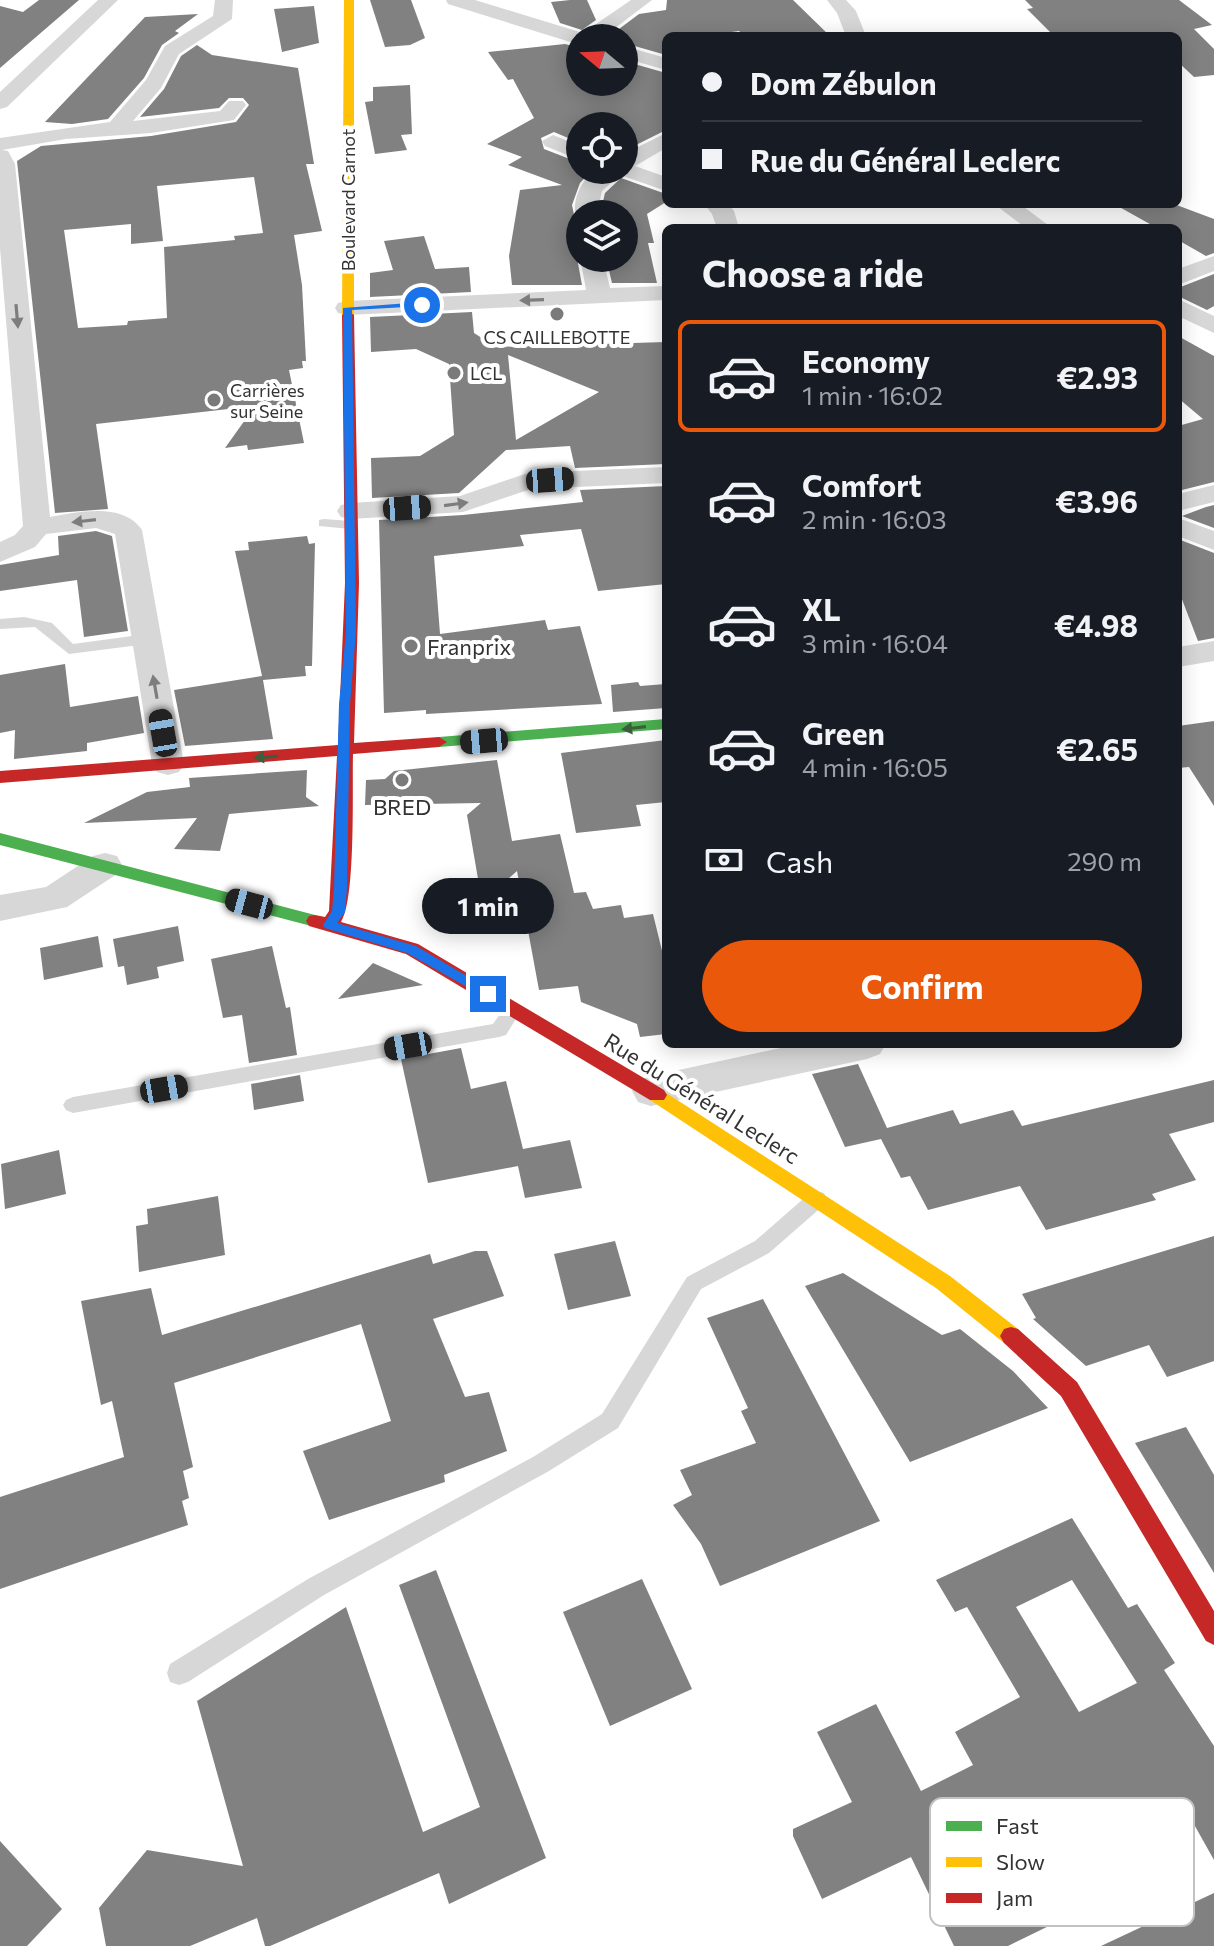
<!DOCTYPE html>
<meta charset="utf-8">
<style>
:root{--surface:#171b24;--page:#242831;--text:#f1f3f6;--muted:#9ea1a6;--line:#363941;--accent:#ea580c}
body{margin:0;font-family:Commissioner,sans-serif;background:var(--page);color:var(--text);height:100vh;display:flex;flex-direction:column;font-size:30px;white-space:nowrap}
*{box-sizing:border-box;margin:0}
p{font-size:26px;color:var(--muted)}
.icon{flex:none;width:44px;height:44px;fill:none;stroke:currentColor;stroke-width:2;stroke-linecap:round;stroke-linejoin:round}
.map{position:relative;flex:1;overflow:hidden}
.details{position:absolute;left:662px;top:224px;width:520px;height:824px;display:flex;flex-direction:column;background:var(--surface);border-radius:12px;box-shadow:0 4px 20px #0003}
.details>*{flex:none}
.guide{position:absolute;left:662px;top:32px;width:520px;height:176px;border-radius:12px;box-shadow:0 4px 20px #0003;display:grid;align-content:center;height:176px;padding:0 40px;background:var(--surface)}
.needle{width:52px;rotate:289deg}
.fabs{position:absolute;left:566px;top:24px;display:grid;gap:16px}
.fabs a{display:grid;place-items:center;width:72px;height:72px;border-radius:50%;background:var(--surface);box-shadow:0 4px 20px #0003;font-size:40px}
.end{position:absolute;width:36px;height:36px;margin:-18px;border:10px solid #1a73e8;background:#fff;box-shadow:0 0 0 4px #fff}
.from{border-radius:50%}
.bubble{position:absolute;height:56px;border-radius:28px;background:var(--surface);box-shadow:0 4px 20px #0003;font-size:26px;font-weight:700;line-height:56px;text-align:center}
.car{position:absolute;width:24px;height:48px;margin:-24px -12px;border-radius:10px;box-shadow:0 0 6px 2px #0007;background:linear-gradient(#222 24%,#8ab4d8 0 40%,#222 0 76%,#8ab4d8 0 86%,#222 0)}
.guide b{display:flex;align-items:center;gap:28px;height:76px;font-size:30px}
.guide b+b{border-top:2px solid var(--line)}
.guide i{width:20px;height:20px;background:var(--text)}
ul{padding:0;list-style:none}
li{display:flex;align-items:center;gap:24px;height:112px;margin:0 16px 12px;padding:0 24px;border:4px solid transparent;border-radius:12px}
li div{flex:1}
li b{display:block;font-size:30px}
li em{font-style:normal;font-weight:700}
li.on{border-color:var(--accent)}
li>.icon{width:72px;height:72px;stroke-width:1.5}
h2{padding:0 40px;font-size:36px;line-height:96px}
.pay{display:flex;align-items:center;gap:20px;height:88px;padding:0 40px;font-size:30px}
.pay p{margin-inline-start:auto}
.cta{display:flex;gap:16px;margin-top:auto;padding:16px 40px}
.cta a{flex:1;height:92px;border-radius:48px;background:var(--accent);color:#fff;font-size:32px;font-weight:700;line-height:92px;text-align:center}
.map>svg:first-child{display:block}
</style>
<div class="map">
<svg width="1214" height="1946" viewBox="0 0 1214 1946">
<rect width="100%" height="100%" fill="#fff"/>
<!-- building -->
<g fill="#818181" fill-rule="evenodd">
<path d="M 39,0 L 79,0 L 0,68 L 0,6 L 23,12 Z"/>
<path d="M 370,0 L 411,0 L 425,38 L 410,45 L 385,47 Z"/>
<path d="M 570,0 L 587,0 L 596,20 L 582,30 L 560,23 L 551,2 Z"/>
<path d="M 667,0 L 793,0 L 830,36 L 745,36 L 739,31 L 702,36 L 666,36 L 666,55 L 624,43 L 624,38 L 607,38 L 639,14 L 666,10 Z"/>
<path d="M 1025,0 L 1179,0 L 1212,25 L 1194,29 L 1214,49 L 1214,75 L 1194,77 L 1178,62 L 1178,36 L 1054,36 L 1027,9 L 1033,8 Z"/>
<path d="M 314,6 L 319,43 L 282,52 L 274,9 Z"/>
<path d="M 198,14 L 175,31 L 179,33 L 162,45 L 144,78 L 108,119 L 72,124 L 45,122 L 145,17 Z"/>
<path d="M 565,44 L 580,48 L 580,82 L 624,82 L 624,61 L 666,73 L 666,130 L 624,151 L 624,126 L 580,126 L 580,143 L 554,132 L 541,138 L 544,149 L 580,163 L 580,170 L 592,170 L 580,183 L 572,205 L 575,220 L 580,221 L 580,254 L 577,258 L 582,285 L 512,285 L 509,256 L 520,190 L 562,185 L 508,165 L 522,157 L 487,144 L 534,118 L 513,79 L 508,80 L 488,52 Z"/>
<path d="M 197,45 L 212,55 L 298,68 L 314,164 L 306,164 L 322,231 L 294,235 L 302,285 L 306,361 L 302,361 L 303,368 L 289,370 L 304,443 L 248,450 L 247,445 L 225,448 L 255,406 L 96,424 L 108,509 L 55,513 L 17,161 L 41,146 L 151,136 L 236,122 L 249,105 L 243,98 L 229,98 L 219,108 L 140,117 L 164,89 L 181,56 ZM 254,177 L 263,233 L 234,236 L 235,240 L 164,247 L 167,318 L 128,321 L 127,325 L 78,328 L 64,230 L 131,224 L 131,244 L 163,241 L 157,186 Z"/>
<path d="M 410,85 L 412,134 L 401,135 L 407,150 L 375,154 L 365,102 L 373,101 L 373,87 Z"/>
<path d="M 621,178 L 666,194 L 666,202 L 647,214 L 654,243 L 648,243 L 657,283 L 612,283 L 606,258 L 624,258 L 624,214 L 600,214 L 605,193 Z"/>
<path d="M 1114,204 L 1174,204 L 1214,219 L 1214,253 L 1206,256 L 1178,240 L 1178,228 L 1157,228 Z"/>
<path d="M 424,236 L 435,269 L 469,267 L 471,292 L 370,297 L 370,273 L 393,270 L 384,241 Z"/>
<path d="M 1214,274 L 1214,306 L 1207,310 L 1178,296 L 1178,288 Z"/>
<path d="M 472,312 L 474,333 L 496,347 L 666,342 L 666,464 L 575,468 L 570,446 L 506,450 L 459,493 L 372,498 L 371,458 L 420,456 L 454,435 L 449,364 L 416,349 L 371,352 L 370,317 ZM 508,355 L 545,370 L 599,392 L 516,440 Z"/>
<path d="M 1178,336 L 1214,356 L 1214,482 L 1178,491 L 1178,426 L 1203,419 L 1178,398 Z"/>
<path d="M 666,486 L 666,584 L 598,591 L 581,529 L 520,535 L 524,546 L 434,556 L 440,634 L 545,620 L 548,630 L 580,626 L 602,704 L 426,714 L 426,710 L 384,713 L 379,520 L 463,515 L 583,502 L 580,490 Z"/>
<path d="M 1214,505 L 1214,528 L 1182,516 L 1206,507 Z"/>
<path d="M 96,531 L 112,536 L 128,631 L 84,637 L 77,580 L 0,591 L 0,565 L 59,555 L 58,536 Z"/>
<path d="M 307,536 L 309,544 L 315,543 L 312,666 L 305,666 L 306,676 L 263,680 L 273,739 L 185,746 L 174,690 L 262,676 L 235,551 L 249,550 L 248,542 Z"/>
<path d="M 1178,539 L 1214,553 L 1214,638 L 1198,641 L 1178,589 Z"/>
<path d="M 65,664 L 70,707 L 138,696 L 144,733 L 87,743 L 87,751 L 14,759 L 15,730 L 0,733 L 0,675 Z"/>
<path d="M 638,682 L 640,686 L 666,684 L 666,708 L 613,712 L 611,685 Z"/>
<path d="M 1214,721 L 1214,806 L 1189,767 L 1178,768 L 1178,726 Z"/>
<path d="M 666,740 L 666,802 L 636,805 L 641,826 L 576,833 L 561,753 Z"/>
<path d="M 497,760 L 512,841 L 560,834 L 574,893 L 586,892 L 593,909 L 621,905 L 624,918 L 653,914 L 666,967 L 666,1034 L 640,1037 L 637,1024 L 581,1002 L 578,986 L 539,990 L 517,871 L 482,902 L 467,815 L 481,803 L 365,805 L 366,780 L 385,779 L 394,771 Z"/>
<path d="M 307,770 L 306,797 L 319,806 L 229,814 L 220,851 L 174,849 L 197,818 L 84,823 L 147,792 L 190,787 L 189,778 Z"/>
<path d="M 178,926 L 184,961 L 157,967 L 159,978 L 127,985 L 124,966 L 118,967 L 113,939 Z"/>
<path d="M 98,936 L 103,967 L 44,980 L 40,948 Z"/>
<path d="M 272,946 L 286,1008 L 290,1007 L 297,1055 L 249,1063 L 242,1015 L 223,1018 L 211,959 Z"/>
<path d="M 373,963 L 423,985 L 338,999 Z"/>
<path d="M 461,1048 L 471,1089 L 506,1081 L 523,1149 L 570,1140 L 582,1188 L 525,1198 L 518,1166 L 428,1183 L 401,1059 Z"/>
<path d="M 858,1064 L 887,1128 L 953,1110 L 960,1124 L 1013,1110 L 1022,1126 L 1214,1080 L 1214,1122 L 1169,1134 L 1196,1180 L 1152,1194 L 1156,1200 L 1046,1230 L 1020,1186 L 928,1210 L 910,1176 L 901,1178 L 881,1139 L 845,1147 L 812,1074 Z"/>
<path d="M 300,1075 L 304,1101 L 254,1110 L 251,1084 Z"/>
<path d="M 59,1150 L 66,1194 L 5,1209 L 1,1164 Z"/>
<path d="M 218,1196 L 225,1255 L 139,1272 L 136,1226 L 148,1224 L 147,1209 Z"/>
<path d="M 1214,1236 L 1214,1361 L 1167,1377 L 1149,1345 L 1086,1366 L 1033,1319 L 1036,1318 L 1022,1294 Z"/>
<path d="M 615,1241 L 631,1296 L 568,1310 L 554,1254 Z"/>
<path d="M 475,1251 L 487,1251 L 504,1296 L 433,1319 L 465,1397 L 489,1392 L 507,1451 L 444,1475 L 445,1482 L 329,1520 L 303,1451 L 391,1421 L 361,1324 L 174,1383 L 193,1467 L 183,1471 L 189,1498 L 182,1501 L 188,1525 L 0,1589 L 0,1497 L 124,1457 L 112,1401 L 101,1405 L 81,1301 L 151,1288 L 162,1335 L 430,1254 L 433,1264 Z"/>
<path d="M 843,1273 L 942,1335 L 960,1329 L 1013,1371 L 1048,1408 L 910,1462 L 805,1286 Z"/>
<path d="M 763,1299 L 880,1521 L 720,1586 L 701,1544 L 673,1505 L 692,1495 L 680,1470 L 756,1443 L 741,1411 L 748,1408 L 707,1318 Z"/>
<path d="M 1186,1427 L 1214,1475 L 1214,1573 L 1135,1443 Z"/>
<path d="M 1072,1518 L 1128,1608 L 1137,1604 L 1175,1663 L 1164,1670 L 1214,1746 L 1214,1860 L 1182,1803 L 1122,1830 L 1124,1833 L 1111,1840 L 1135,1884 L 1008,1946 L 954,1946 L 911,1857 L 822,1899 L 793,1836 L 793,1829 L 852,1802 L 817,1732 L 876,1704 L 921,1791 L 973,1765 L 955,1732 L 1020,1697 L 967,1607 L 955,1612 L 936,1580 ZM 1072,1580 L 1137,1683 L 1079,1712 L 1016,1607 ZM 988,1803 L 1033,1885 L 979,1910 L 938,1829 Z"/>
<path d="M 436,1570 L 546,1858 L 449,1904 L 439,1873 L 270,1946 L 265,1946 L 257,1918 L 190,1946 L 106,1946 L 99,1908 L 147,1850 L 243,1866 L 197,1701 L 346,1607 L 423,1832 L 480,1807 L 399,1585 Z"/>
<path d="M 642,1579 L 692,1689 L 610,1726 L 563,1612 Z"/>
<path d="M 0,1841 L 62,1909 L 27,1946 L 0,1946 Z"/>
<path d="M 1214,1893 L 1214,1946 L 1101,1946 Z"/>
</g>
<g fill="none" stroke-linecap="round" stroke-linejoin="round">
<!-- lane -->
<g fill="#d7d7d7" fill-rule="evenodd">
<path d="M 324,519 L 350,521 L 357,525 L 350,529 L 319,526 L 319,520 Z"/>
<path d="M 24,617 L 52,623 L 73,644 L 147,634 L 155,639 L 147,644 L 69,654 L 35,627 L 0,629 L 0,619 Z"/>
<path d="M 513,1002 L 519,1004 L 522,1009 L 506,1035 L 499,1037 L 73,1113 L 66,1110 L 63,1105 L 66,1100 L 73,1097 L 493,1024 L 507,1004 Z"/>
<path d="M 817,1191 L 824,1193 L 827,1199 L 824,1205 L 769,1253 L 701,1289 L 618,1428 L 549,1471 L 324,1595 L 188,1682 L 179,1685 L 170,1682 L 167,1673 L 170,1664 L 308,1579 L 533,1457 L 602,1414 L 687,1277 L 755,1241 L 810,1193 Z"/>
</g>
<!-- street -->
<g fill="#d7d7d7" fill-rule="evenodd">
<path d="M 98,0 L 118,0 L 7,107 L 0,109 L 0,92 Z"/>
<path d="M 215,0 L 233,0 L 232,19 L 179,54 L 161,88 L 133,121 L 220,111 L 229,101 L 243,101 L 246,105 L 234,120 L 151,133 L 66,139 L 2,150 L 8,151 L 15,164 L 50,517 C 78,512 123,502 142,530 L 184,764 L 179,772 L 168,775 L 157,772 L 152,764 L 115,534 L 96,528 L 46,534 L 35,547 L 0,562 L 0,542 L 15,535 L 23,526 L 0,248 L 0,138 L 110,122 L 146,80 L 165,46 L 213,16 Z"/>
<path d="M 446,0 L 475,0 L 583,33 L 631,0 L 652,0 L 602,38 L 580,38 L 580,45 L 448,4 Z"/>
<path d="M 827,0 L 846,0 L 856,11 L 866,36 L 846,36 L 837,13 Z"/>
<path d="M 624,46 L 666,58 L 666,70 L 624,58 Z"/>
<path d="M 666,133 L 666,148 L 635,166 L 666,177 L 666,191 L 620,175 L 602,191 L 597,214 L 580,214 L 578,219 C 569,204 582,176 598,170 C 605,168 617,170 624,170 L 624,154 Z"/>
<path d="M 553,135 L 580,146 L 580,160 L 545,146 L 542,141 Z"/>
<path d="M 704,204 L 728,204 L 734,211 L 739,228 L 717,228 L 712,214 Z"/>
<path d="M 994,204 L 1020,204 L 1052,228 L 1026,228 Z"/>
<path d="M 1214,256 L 1214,271 L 1178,285 L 1178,269 Z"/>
<path d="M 580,257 L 603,258 L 610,288 L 666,286 L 666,300 L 347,315 L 338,313 L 335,308 L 338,303 L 347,301 L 586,290 Z"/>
<path d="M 1178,299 L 1214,316 L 1214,333 L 1178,316 Z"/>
<path d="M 666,467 L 666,483 L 531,489 L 463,512 L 351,519 L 341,517 L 337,511 L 341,505 L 351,503 L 460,496 L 528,473 Z"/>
<path d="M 1214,485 L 1214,502 L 1178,511 L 1178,494 Z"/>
<path d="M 1178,518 L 1214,531 L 1214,550 L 1178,536 Z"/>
<path d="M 1214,641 L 1214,661 L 1178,667 L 1178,647 Z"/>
<path d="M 105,853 L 117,856 L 122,865 L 117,874 L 67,907 L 0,921 L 0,895 L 46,887 L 93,856 Z"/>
<path d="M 799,1044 L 886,1044 L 880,1054 L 867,1059 L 651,1106 L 638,1102 L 632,1091 L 638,1080 L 651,1076 Z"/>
</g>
<!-- fast -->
<g fill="#4caf50" fill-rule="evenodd">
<path d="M 666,719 L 666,729 L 439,747 L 431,742 L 439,737 Z"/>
<path d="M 0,833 L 315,915 L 324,921 L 315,927 L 0,845 Z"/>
</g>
<!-- slow -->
<g fill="#ffc107" fill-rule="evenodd">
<path d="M 344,0 L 354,0 L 354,315 L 348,319 L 342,315 Z"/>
<path d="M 657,1087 L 950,1276 L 1018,1329 L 1022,1336 L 1018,1343 L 1011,1345 L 1004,1343 L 936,1288 L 650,1100 L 647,1095 L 650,1090 Z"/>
</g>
<!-- jam -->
<g fill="#c62828" fill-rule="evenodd">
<path d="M 348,311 L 354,315 L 359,583 L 354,743 L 439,737 L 447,742 L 439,747 L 353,754 C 352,788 356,899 341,922 L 418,944 L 664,1090 L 667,1095 L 664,1100 L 650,1100 L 406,954 L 309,926 L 306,921 L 309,916 L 315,915 L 325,917 L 329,911 L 337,756 L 0,783 L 0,771 L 338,745 L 345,583 L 342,315 Z"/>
<path d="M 1011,1327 L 1018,1329 L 1077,1382 L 1214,1611 L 1214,1645 L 1206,1641 L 1061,1396 L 1004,1343 L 1000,1336 L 1004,1329 Z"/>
</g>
</g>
<!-- one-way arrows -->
<defs><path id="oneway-solid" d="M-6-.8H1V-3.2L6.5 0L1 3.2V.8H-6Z" transform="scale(2)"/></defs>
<g fill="#7d7d7d">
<use href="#oneway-solid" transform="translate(532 300) rotate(178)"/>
<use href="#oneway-solid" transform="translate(17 316) rotate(85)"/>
<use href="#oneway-solid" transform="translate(456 504) rotate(-8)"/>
<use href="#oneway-solid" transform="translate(84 521) rotate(173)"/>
<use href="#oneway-solid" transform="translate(155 687) rotate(-100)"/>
</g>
<g fill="#3c5e3d">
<use href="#oneway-solid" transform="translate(634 728) rotate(173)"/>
<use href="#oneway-solid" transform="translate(266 757) rotate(176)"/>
</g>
<!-- route -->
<path fill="#1a73e8" d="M 422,302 L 425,306 L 352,310 L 356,632 L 350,704 L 347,888 L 345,912 L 337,923 L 416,946 L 492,991 L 494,994 L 488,999 L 407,953 L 325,928 L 323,925 L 332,911 L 334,888 L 339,704 L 346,632 L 343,308 Z"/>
<!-- markers -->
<g fill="#7a7a7a" stroke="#fff" stroke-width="3">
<circle cx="557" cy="314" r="8"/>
<circle cx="454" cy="373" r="8"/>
<circle cx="214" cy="400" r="8"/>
<circle cx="411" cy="646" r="8"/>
<circle cx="402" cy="780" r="8"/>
</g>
<g text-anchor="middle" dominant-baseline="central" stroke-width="8" stroke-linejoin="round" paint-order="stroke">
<!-- far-street labels -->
<g font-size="18" fill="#333" stroke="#fff">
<text transform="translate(348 200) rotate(-90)">Boulevard Carnot</text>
</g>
<!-- far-poi labels -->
<g font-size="18" fill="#333" stroke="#fff" text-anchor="start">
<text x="557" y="337" text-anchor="middle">CS CAILLEBOTTE</text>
<text x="470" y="373">LCL</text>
<text x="230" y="390">Carrières<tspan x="230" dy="21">sur Seine</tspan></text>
</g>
<!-- poi labels -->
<g font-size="22" fill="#333" stroke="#fff" text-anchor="start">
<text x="427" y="646">Franprix</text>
<text x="402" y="806" text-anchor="middle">BRED</text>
</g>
<!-- street labels -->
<g font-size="22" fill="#333" stroke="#fff">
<text transform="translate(702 1098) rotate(32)">Rue du Général Leclerc</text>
</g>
</g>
<!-- legend -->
<rect x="930" y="1798" width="264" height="128" rx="12" fill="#fff" stroke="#c2c2c2" stroke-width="2"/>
<rect x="946" y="1821" width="36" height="10" fill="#4caf50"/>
<rect x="946" y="1857" width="36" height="10" fill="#ffc107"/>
<rect x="946" y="1893" width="36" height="10" fill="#c62828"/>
<g font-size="22" fill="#333">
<text x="996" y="1834">Fast</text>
<text x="996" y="1870">Slow</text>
<text x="996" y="1906">Jam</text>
</g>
</svg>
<div class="fabs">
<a><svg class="needle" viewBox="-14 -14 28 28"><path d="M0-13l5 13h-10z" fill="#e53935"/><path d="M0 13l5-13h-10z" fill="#9ea1a6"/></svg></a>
<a><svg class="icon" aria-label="locate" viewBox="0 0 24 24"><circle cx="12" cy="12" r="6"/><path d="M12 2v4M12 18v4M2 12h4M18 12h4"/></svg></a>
<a><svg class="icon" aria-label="layers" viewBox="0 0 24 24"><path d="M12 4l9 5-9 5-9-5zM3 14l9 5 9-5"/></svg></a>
</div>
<i class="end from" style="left:422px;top:305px"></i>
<i class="end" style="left:488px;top:994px"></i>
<div class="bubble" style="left:422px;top:878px;width:132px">1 min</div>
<i class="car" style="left:550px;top:480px;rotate:86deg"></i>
<i class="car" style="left:407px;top:508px;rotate:86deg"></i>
<i class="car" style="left:163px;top:733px;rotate:350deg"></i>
<i class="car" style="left:484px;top:741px;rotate:265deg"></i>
<i class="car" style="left:249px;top:904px;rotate:285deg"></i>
<i class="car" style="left:408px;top:1046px;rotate:260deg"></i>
<i class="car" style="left:164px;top:1089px;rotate:80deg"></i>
<div class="guide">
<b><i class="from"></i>Dom Zébulon</b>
<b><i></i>Rue du Général Leclerc</b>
</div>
<section class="details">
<h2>Choose a ride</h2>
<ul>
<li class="on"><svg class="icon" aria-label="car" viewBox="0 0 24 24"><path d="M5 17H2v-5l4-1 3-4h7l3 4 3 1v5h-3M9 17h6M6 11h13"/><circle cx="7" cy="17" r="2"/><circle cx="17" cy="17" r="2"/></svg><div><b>Economy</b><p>1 min · 16:02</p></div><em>€2.93</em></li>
<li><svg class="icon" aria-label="car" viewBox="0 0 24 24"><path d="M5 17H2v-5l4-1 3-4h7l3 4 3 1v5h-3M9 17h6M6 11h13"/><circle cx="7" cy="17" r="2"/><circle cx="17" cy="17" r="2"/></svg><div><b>Comfort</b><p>2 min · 16:03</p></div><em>€3.96</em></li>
<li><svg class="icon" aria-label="car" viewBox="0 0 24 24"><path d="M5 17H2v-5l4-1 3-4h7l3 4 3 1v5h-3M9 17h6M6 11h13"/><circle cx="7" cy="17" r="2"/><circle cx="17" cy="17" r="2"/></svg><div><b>XL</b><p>3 min · 16:04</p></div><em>€4.98</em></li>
<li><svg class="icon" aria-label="car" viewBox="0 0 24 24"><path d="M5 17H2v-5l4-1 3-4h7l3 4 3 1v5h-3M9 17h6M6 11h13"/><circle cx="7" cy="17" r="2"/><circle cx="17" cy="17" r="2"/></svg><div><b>Green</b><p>4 min · 16:05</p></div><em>€2.65</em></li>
</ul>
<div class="pay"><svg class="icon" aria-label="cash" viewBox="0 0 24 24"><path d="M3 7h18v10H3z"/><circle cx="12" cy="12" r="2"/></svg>Cash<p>290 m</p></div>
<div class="cta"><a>Confirm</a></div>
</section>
</div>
